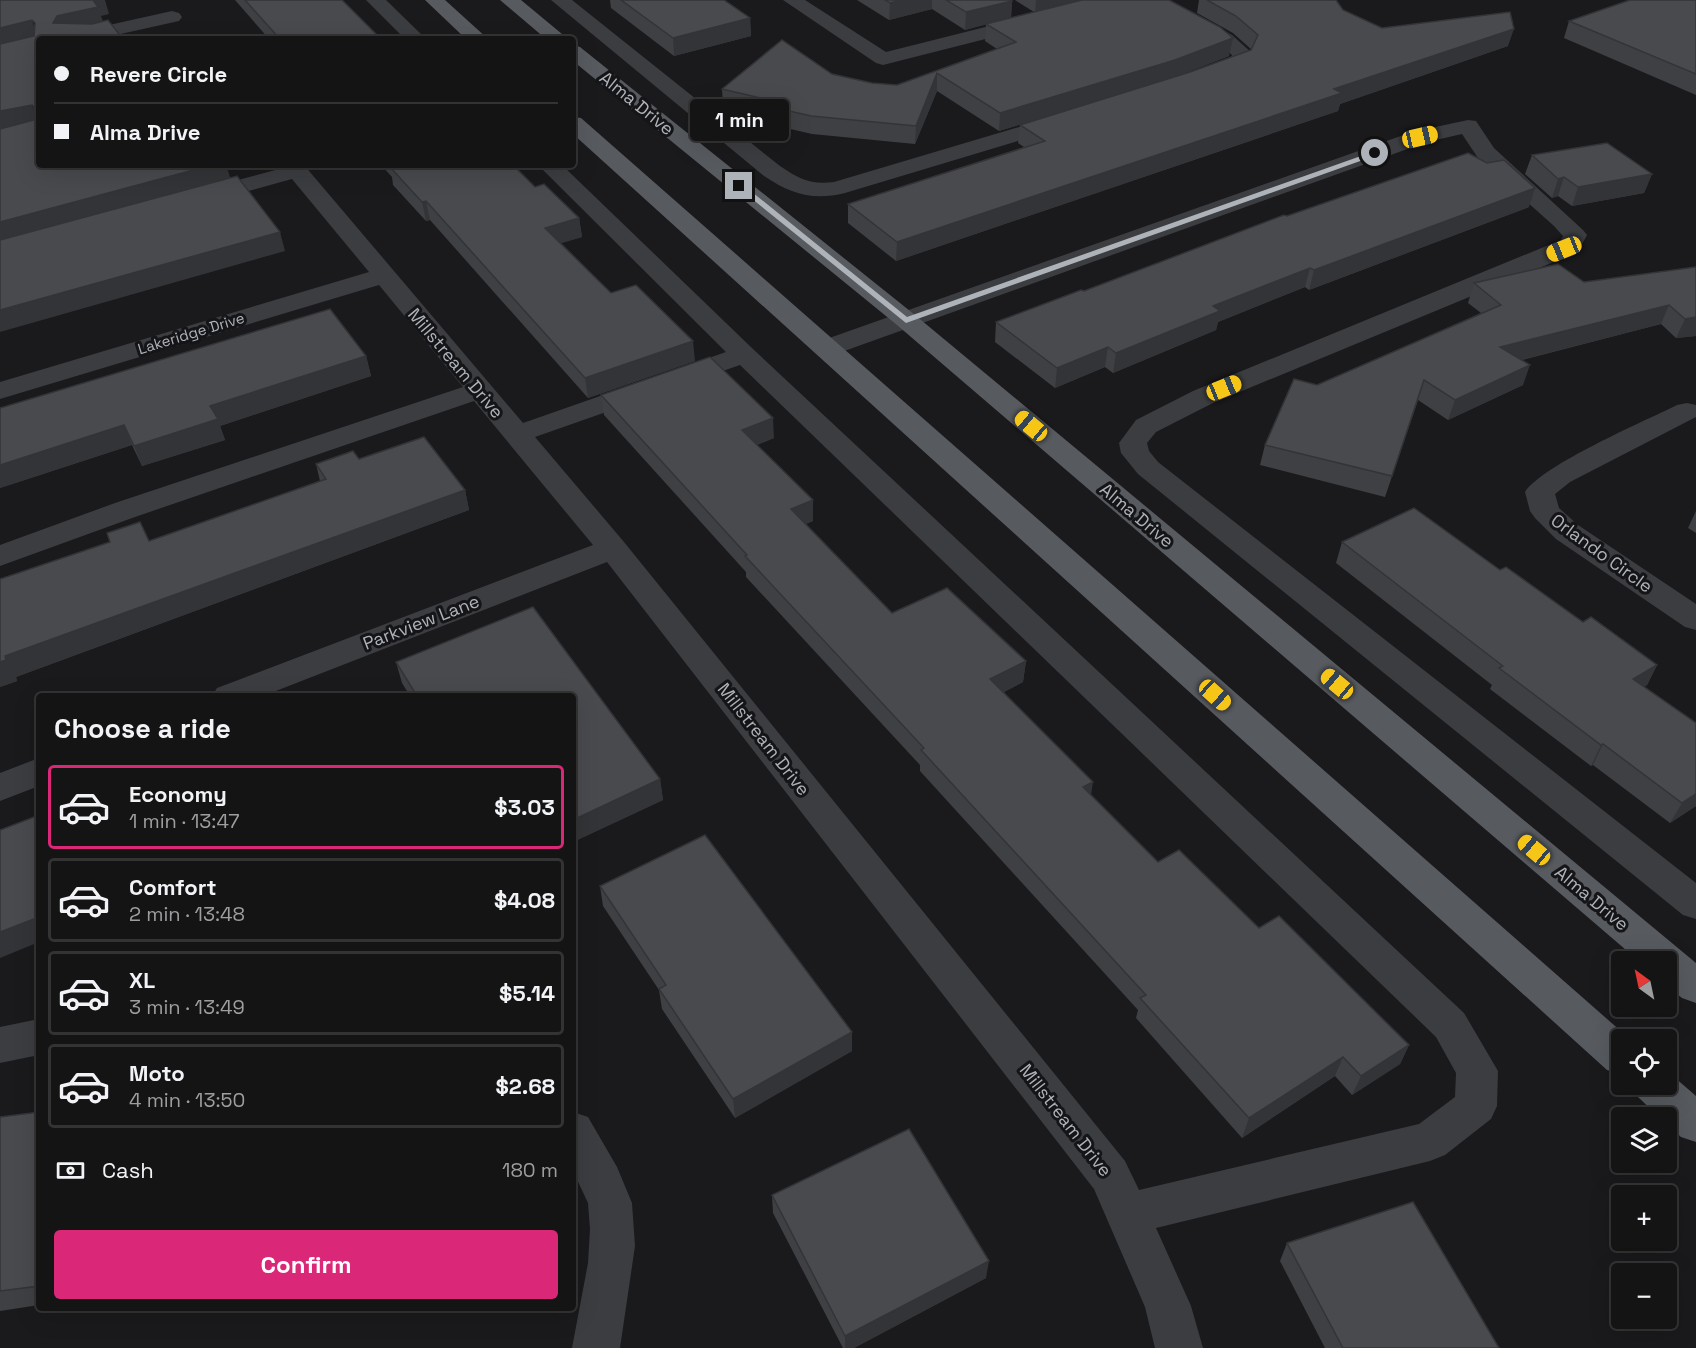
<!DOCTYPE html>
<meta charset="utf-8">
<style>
:root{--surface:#141415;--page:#212122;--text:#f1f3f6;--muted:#9d9ea0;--line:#333334;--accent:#db2777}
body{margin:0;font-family:"Space Grotesk",sans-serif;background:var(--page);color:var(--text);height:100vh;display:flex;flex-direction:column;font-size:22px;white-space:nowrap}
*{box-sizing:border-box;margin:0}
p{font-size:20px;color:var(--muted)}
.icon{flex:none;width:33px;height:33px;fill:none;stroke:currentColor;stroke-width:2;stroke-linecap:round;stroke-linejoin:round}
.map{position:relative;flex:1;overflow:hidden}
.side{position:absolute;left:36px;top:693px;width:540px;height:618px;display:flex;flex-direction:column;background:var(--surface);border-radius:6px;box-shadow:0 6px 24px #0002,0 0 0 2px var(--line)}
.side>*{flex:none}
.guide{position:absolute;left:36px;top:36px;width:540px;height:132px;border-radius:6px;box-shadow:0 6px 24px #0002,0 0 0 2px var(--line);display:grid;align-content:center;height:132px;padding:0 18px;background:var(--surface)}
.needle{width:39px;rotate:327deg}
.fabs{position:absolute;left:1611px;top:951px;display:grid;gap:12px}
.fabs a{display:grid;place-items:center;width:66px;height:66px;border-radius:6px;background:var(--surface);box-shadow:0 6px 24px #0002,0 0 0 2px var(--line);font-size:30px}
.end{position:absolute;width:27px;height:27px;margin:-14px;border:8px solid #aeb3ba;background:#111;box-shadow:0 0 0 3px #111}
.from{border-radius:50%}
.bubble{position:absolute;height:42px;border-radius:6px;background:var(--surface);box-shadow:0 6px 24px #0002,0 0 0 2px var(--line);font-size:20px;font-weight:700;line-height:42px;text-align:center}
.car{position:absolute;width:18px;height:36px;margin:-18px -9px;border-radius:8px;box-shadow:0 0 4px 2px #0007;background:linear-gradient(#f5c518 24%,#345 0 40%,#f5c518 0 76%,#345 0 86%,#f5c518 0)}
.guide b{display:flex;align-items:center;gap:21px;height:57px;font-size:22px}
.guide b+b{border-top:2px solid var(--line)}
.guide i{width:15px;height:15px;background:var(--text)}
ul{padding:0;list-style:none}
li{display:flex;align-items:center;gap:18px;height:84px;margin:0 12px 9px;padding:0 6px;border:3px solid var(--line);border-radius:6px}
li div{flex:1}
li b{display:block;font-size:22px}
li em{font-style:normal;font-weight:700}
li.on{border-color:var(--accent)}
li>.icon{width:54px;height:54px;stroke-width:1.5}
h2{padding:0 18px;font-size:27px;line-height:72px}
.pay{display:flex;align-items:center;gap:15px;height:66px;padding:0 18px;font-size:22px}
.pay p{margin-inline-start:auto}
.action{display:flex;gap:12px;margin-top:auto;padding:12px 18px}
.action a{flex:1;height:69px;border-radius:6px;background:var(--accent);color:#fff;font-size:24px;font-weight:700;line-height:69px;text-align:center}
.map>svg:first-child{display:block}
</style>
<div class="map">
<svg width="1696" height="1348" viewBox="0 0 1696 1348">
<rect width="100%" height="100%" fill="#1a1a1c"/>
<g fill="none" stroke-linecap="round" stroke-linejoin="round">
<!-- minor -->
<g fill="#3b3d41" fill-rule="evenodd">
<path d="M 366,0 L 386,0 L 426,39 L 405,39 Z"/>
<path d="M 551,0 L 572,0 L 780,166 C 799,179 811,185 834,182 L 1063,114 L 1071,115 L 1074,120 L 1071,125 L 845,193 C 813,201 791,194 764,176 Z"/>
<path d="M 783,0 L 805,0 L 886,52 L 1093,0 L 1125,0 L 1123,4 L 883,65 L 876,63 Z"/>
<path d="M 1146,0 L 1169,0 L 1232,35 L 1253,54 L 1246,67 L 1214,80 L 1200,80 L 1197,76 L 1200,72 L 1231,59 L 1232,55 L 1218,43 L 1148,4 Z"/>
<path d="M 172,11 L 179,13 L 182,17 L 179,21 L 98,39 L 61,39 L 64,35 Z"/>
<path d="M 1468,120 L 1476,121 L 1494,148 L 1583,230 L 1587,235 L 1580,248 L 1573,254 L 1213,403 L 1156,432 L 1147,443 L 1149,451 L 1158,462 L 1696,883 L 1696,919 L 1683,915 L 1138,474 L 1121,453 L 1119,443 L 1136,420 L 1193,391 L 1561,240 L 1563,236 L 1554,226 L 1478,158 L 1462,134 L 1427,142 L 836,354 L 827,356 L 818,354 L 814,348 L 818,342 L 1412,132 Z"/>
<path d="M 281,165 L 304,165 L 523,423 L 726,352 L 538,165 L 562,165 L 753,349 L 1464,1013 L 1498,1071 L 1497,1106 L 1491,1119 L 1445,1155 L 1430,1161 L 1156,1228 L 1191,1306 L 1203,1348 L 1155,1348 L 1145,1307 L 1094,1189 L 607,562 L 263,696 L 212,696 L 217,688 L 593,545 L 474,401 L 135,517 L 0,566 L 0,545 L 115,503 L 463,387 L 379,285 L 0,399 L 0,382 L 369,272 L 292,179 L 201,204 L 193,202 L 189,197 L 193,192 L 283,168 ZM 740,365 L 1436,1037 L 1456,1073 L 1455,1097 L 1419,1124 L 1139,1190 L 1125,1161 L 624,542 L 535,437 Z"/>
<path d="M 1687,403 L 1696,405 L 1696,417 L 1570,482 L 1555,494 L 1559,508 L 1578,525 L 1696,604 L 1696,630 L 1685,627 L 1556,539 L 1535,518 L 1530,511 L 1525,492 C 1544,464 1643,422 1677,405 Z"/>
<path d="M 39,758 L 39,786 L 0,801 L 0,773 Z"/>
<path d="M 39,1019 L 39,1055 L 0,1063 L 0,1027 Z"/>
<path d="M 573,1112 L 588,1117 L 617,1167 L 632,1203 L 635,1246 L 620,1348 L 572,1348 L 588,1263 L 590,1229 L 588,1203 L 573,1171 Z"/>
</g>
<!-- major -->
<g fill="#575a5f" fill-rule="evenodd">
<path d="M 425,0 L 445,0 L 488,39 L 466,39 Z"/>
<path d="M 500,0 L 521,0 L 568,39 L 546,39 Z"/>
<path d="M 573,45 L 580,47 L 915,315 L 1696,963 L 1696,1003 L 1682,998 L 1666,985 L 1666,962 L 1640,962 L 897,325 L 573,61 Z"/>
<path d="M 573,117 L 581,118 L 1631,1040 L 1622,1040 L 1622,1075 L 1607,1070 L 573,134 Z"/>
<path d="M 1666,1070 L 1696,1096 L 1696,1142 L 1681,1137 L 1666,1123 L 1666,1118 L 1660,1118 L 1638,1097 L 1632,1084 L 1666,1084 Z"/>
</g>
</g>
<!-- wall -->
<g fill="#3f4043">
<path d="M 235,0 L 342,0 L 381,39 L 269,39 Z"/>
<path d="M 610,0 L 724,0 L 750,18 L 751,36 L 674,56 L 611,8 Z"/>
<path d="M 857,0 L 1011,0 L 1012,1 L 1011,18 L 1034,12 L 1015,0 L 1169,0 L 1229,56 L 1172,78 L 999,131 L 937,91 L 915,144 L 812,134 L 760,122 L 759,115 L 723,107 L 722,89 L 832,74 L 872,83 L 897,85 L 997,49 L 985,41 L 986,24 L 965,30 L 932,9 L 889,20 Z"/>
<path d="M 1199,0 L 1336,0 L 1343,10 L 1382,28 L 1508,46 L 1340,104 L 1338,111 L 896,261 L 848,223 L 848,204 L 1024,147 L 1018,143 L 1020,125 L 1190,72 L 1251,50 L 1252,50 L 1233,33 L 1197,13 Z"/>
<path d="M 1696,0 L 1696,95 L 1564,38 L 1569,21 Z"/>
<path d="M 1532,155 L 1652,174 L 1644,193 L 1572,206 L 1558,196 L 1552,198 L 1525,174 Z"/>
<path d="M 381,165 L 513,165 L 535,187 L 579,218 L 582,237 L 561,243 L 611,293 L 695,361 L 588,398 L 430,220 L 426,221 L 393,185 L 392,177 Z"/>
<path d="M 1529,207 L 1309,290 L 1305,287 L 1218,322 L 1216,330 L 1113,373 L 1105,367 L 1055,388 L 995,342 L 996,322 L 1084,291 L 1287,216 Z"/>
<path d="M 1696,267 L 1696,336 L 1676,338 L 1661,324 L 1522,360 L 1523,385 L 1448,420 L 1418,400 L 1385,497 L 1260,465 L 1265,445 L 1317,385 L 1481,313 L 1468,303 L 1474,283 L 1584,282 Z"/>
<path d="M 366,356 L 371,376 L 220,426 L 225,440 L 142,466 L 132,445 L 0,488 L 0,408 Z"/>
<path d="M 601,395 L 774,438 L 757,445 L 813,500 L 813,521 L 806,524 L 892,613 L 1026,661 L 1023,682 L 1004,692 L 1091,796 L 1158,862 L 1259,928 L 1409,1045 L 1400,1064 L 1352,1095 L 1335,1076 L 1242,1138 L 1136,1018 L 1138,1010 L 920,771 L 920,765 L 746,577 L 746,572 L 604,415 Z"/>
<path d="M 359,459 L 465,490 L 469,510 L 16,677 L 17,681 L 0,687 L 149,541 L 320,481 L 316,464 Z"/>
<path d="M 1696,511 L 1696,533 L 1688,528 Z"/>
<path d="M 1342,542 L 1500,570 L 1583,622 L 1657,665 L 1647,685 L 1644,687 L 1696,806 L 1670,823 L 1593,765 L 1591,766 L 1490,689 L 1492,685 L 1336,563 Z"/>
<path d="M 533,607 L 660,779 L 663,800 L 573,842 L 573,696 L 410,696 L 402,683 L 396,662 Z"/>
<path d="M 600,886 L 852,1032 L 852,1051 L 735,1118 L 662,1009 L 659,990 L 603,906 Z"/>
<path d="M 39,1112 L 39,1305 L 0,1311 L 0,1117 Z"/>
<path d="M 772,1195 L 986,1278 L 854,1348 L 843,1348 L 773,1213 Z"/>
<path d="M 1287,1243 L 1499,1348 L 1325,1348 L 1280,1261 Z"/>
<path d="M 82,1308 L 143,1308 L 85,1312 Z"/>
</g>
<!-- shaded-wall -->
<g fill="#333437">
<path d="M 93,0 L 105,0 L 109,14 L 101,16 L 104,24 L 53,23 L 57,16 Z"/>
<path d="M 901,0 L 932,0 L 932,9 L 889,20 L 890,3 Z"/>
<path d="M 1036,0 L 1084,0 L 1035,13 Z"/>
<path d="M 1012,1 L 1011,18 L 965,30 L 966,12 Z"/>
<path d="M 750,18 L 751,36 L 674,56 L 673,38 Z"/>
<path d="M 32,20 L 38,38 L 0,47 L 0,28 Z"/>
<path d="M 1514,29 L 1508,46 L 1340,104 L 1338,111 L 896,261 L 897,242 L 1334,89 Z"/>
<path d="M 1233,38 L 1229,56 L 1172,78 L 999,131 L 1000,113 Z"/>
<path d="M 937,73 L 937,91 L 915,144 L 916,126 Z"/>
<path d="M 32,105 L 39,123 L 0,131 L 0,111 Z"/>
<path d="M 212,165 L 226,165 L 231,180 L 0,244 L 0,222 Z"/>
<path d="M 1652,174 L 1644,193 L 1572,206 L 1578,187 Z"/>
<path d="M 1564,177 L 1558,196 L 1552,198 L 1558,179 Z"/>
<path d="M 1535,188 L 1529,207 L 1309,290 L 1314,270 Z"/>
<path d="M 426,201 L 430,220 L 426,221 L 422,202 Z"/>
<path d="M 579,218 L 582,237 L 548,247 L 545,228 Z"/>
<path d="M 280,232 L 285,251 L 0,332 L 0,310 Z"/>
<path d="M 1310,268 L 1305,287 L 1218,322 L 1216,330 L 1113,373 L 1116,353 L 1213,306 Z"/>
<path d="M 1669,305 L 1661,324 L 1493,367 L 1500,347 Z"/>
<path d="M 1696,317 L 1696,336 L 1676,338 L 1685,319 Z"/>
<path d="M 693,341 L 695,361 L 588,398 L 585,378 Z"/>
<path d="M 1108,347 L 1105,367 L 1055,388 L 1057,368 Z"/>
<path d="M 366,356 L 371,376 L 220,426 L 225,440 L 142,466 L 134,446 L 210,406 Z"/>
<path d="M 1530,365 L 1523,385 L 1448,420 L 1455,400 Z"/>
<path d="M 1424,380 L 1418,400 L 1385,497 Z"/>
<path d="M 773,418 L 774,438 L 743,450 L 742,430 Z"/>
<path d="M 124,425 L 132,445 L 0,488 L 0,465 Z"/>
<path d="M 465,490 L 469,510 L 16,677 L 17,681 L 0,687 L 0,662 L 5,656 Z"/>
<path d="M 813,500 L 813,521 L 792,529 L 791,509 Z"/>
<path d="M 1026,661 L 1023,682 L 988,700 L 990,679 Z"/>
<path d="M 1657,665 L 1647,685 L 1622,699 L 1633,679 Z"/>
<path d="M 1603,744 L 1593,765 L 1591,766 L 1601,745 Z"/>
<path d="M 660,779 L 663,800 L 573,842 L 573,820 Z"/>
<path d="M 1093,782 L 1090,802 L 1083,787 Z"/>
<path d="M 1696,794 L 1696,806 L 1670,823 L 1682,803 Z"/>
<path d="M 39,917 L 39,942 L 0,958 L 0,932 Z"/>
<path d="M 852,1032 L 852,1051 L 735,1118 L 733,1099 Z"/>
<path d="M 1409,1045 L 1400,1064 L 1352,1095 L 1361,1076 Z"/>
<path d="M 1343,1057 L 1335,1076 L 1242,1138 L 1249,1118 Z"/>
<path d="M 989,1261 L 986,1278 L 854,1348 L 845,1348 L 845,1336 Z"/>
</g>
<!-- building -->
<g fill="#494a4e" stroke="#333437" stroke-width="1.5">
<path d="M 0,0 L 93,0 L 98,7 L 57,16 L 53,23 L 92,24 L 108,20 L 123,39 L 39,39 L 39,165 L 212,165 L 0,222 L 0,129 L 34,120 L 34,107 L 32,105 L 0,111 L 0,44 L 34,36 L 35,23 L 32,20 L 0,28 Z"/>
<path d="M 245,0 L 342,0 L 381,39 L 280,39 Z"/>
<path d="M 621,0 L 724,0 L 750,18 L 673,38 Z"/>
<path d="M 885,0 L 901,0 L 890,3 Z"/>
<path d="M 946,0 L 1011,0 L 1012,1 L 966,12 Z"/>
<path d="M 1082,0 L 1169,0 L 1220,27 L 1233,38 L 1175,60 L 1000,113 L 937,73 L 916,126 L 811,116 L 759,104 L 765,99 L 722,89 L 782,40 L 832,74 L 872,83 L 897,85 L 1016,42 L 986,24 Z"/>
<path d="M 1207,0 L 1336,0 L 1343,10 L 1382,28 L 1510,12 L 1514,29 L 1334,89 L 1342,93 L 897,242 L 848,204 L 1045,141 L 1020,125 L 1190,72 L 1251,50 L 1258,35 L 1236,16 Z"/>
<path d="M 1630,0 L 1696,0 L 1696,74 L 1569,21 Z"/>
<path d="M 1607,143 L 1652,174 L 1578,187 L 1564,177 L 1558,179 L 1532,155 Z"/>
<path d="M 1468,153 L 1487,163 L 1504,160 L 1535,188 L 1314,270 L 1310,268 L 1213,306 L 1220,311 L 1116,353 L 1108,347 L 1057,368 L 996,322 L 1081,290 L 1084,291 L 1284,215 L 1287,216 Z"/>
<path d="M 393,165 L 513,165 L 535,187 L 544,184 L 579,218 L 545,228 L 611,293 L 636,285 L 693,341 L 585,378 L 426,201 L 422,202 L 389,166 Z"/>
<path d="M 237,176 L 280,232 L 0,310 L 0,240 Z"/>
<path d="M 1558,264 L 1584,282 L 1696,267 L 1696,317 L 1685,319 L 1669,305 L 1500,347 L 1530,365 L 1455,400 L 1424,380 L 1392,476 L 1265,445 L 1294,379 L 1317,385 L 1501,305 L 1474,283 Z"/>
<path d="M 330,309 L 366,356 L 210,406 L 218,419 L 134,446 L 124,425 L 0,465 L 0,408 Z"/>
<path d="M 710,357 L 773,418 L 742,430 L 813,500 L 791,509 L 892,613 L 947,588 L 1026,661 L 990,679 L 1093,782 L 1083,787 L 1158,862 L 1179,850 L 1259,928 L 1279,916 L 1409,1045 L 1361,1076 L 1343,1057 L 1249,1118 L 1140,998 L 1146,995 L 921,750 L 924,748 L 745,556 L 747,555 L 601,395 Z"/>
<path d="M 424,437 L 465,490 L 5,656 L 6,660 L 0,662 L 0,579 L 110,542 L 107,533 L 140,522 L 149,541 L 326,479 L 316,464 L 353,451 L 359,459 Z"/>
<path d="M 1414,508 L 1500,570 L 1506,567 L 1583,622 L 1591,617 L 1657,665 L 1633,679 L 1696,723 L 1696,794 L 1682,803 L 1603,744 L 1601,745 L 1499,668 L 1503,666 L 1342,542 Z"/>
<path d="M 533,607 L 660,779 L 573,820 L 573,696 L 417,696 L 396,662 Z"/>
<path d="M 39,815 L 39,917 L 0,932 L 0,830 Z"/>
<path d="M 705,835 L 852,1032 L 733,1099 L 659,989 L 666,985 L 600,886 Z"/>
<path d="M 39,1112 L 39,1286 L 0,1291 L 0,1117 Z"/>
<path d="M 909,1129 L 989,1261 L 845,1336 L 772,1195 Z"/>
<path d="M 1413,1202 L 1499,1348 L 1343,1348 L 1287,1243 Z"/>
</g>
<!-- route -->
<path fill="#aeb3ba" d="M 1375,151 L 1377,155 L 906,323 L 736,186 L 742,184 L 907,317 Z"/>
<g text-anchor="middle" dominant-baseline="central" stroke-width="6" stroke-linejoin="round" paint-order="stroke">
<!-- far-street labels -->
<g font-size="15" fill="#aeb3ba" stroke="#151517">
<text transform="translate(191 333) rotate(-17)">Lakeridge Drive</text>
</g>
<!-- street labels -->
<g font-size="18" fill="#aeb3ba" stroke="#151517">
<text transform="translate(637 103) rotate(39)">Alma Drive</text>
<text transform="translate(456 363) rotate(50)">Millstream Drive</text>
<text transform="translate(1137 515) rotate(40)">Alma Drive</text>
<text transform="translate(1602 553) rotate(36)">Orlando Circle</text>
<text transform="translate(421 622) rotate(-21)">Parkview Lane</text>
<text transform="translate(764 739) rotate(52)">Millstream Drive</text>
<text transform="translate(1592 898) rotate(40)">Alma Drive</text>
<text transform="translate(1066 1120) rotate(52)">Millstream Drive</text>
</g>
</g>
</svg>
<div class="fabs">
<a><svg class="needle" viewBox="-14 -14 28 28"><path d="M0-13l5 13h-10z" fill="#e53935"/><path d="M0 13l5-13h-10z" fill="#9d9ea0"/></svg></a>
<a><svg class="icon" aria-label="locate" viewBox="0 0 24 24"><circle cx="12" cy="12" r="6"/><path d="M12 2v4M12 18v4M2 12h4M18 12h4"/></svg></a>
<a><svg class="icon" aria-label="layers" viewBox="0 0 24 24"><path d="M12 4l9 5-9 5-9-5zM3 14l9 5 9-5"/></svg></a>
<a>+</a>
<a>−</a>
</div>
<i class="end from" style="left:1375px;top:153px"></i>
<i class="end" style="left:739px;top:186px"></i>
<div class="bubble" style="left:690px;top:99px;width:99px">1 min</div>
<i class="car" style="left:1420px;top:137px;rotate:77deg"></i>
<i class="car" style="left:1564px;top:249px;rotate:248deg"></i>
<i class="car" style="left:1224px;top:388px;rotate:68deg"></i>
<i class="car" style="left:1031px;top:426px;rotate:310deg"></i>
<i class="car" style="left:1337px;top:684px;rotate:310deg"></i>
<i class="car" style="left:1215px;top:695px;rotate:132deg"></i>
<i class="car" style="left:1534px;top:850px;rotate:310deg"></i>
<div class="guide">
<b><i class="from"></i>Revere Circle</b>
<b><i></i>Alma Drive</b>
</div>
<section class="side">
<h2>Choose a ride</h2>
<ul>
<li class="on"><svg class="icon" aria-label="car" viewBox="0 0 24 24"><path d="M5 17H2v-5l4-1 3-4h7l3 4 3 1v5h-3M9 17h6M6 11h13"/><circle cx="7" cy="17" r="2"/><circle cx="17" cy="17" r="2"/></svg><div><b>Economy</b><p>1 min · 13:47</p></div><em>$3.03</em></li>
<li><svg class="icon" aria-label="car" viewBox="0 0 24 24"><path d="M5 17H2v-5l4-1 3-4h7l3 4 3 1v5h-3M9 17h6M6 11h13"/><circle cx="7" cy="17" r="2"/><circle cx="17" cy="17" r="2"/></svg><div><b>Comfort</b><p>2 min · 13:48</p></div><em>$4.08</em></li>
<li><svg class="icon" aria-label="car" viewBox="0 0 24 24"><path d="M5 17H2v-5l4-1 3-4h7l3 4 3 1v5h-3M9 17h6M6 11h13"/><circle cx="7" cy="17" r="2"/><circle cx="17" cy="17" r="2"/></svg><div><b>XL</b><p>3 min · 13:49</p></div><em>$5.14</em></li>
<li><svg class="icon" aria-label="car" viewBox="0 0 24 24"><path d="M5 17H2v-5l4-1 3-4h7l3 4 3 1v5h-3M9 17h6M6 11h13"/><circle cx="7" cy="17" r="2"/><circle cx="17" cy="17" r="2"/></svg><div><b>Moto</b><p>4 min · 13:50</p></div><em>$2.68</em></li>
</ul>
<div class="pay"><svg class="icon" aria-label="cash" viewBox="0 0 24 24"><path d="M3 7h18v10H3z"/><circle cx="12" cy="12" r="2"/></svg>Cash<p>180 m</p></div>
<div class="action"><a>Confirm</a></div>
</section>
</div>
